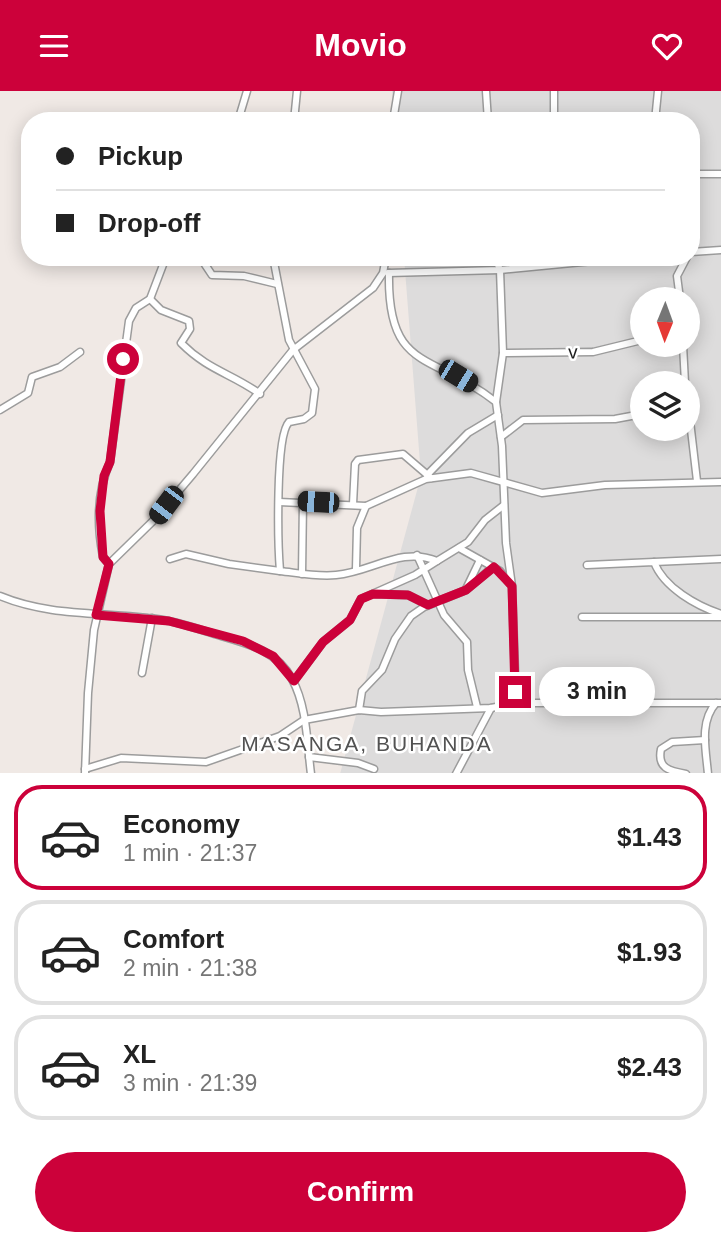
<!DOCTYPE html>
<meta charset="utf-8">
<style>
:root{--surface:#fff;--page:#f2f2f2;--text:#222;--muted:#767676;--line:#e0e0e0;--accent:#cc013a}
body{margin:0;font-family:Helvetica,sans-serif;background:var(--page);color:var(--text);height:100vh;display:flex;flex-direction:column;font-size:26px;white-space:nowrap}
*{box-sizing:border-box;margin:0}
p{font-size:23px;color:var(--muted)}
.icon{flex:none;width:38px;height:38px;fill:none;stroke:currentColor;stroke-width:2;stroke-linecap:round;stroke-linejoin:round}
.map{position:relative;height:682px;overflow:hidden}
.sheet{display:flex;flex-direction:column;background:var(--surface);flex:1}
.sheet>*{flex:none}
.hud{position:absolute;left:21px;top:21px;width:679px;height:154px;border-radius:28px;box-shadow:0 4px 18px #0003;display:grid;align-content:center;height:154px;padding:0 35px;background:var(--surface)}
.needle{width:46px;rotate:181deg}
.buttons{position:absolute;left:630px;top:196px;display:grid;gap:14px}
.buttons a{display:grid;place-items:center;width:70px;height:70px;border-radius:50%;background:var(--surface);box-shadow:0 4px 18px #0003;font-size:35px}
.end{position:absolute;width:32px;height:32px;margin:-16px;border:9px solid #cc013a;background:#fff;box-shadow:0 0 0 4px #fff}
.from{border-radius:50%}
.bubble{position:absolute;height:49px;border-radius:24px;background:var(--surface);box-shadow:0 4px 18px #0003;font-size:23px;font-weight:600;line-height:49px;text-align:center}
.car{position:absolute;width:21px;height:42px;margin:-21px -10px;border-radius:9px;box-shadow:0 0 5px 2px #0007;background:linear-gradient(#222 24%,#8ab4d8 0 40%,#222 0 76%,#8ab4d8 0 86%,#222 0)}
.hud b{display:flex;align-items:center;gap:24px;height:66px;font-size:26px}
.hud b+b{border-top:2px solid var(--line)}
.hud i{width:18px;height:18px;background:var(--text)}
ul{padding:12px 0 0;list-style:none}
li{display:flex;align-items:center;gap:21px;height:105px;margin:0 14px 10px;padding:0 21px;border:4px solid var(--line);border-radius:28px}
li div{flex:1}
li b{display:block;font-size:26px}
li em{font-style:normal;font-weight:600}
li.current{border-color:var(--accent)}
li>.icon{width:63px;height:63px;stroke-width:1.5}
.button{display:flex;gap:14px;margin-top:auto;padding:14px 35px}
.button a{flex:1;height:80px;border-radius:42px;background:var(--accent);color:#fff;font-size:28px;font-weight:600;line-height:80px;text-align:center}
header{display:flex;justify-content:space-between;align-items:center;height:91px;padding:0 35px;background:var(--accent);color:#fff;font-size:32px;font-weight:600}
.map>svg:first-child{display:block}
</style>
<header><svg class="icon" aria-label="menu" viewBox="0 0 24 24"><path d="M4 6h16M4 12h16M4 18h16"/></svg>Movio<svg class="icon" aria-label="heart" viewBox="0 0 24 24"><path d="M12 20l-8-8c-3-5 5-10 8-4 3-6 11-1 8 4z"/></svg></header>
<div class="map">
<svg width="721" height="683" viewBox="0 0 721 683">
<rect width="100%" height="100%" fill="#f0e9e5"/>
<!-- residential -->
<path fill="#dddcdc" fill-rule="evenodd" d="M 392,0 L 721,0 L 721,682 L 340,683 L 421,385 L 404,166 L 691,166 L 691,30 L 394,30 ZM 642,208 L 688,208 L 688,254 L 642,254 ZM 642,292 L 688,292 L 688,338 L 642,338 Z"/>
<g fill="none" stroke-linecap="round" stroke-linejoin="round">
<!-- minor casing -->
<g stroke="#9c9c9c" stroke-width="9">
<g id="minor">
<path d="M 486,0 L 488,30"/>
<path d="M 554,0 L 554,30"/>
<path d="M 238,30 L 247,0"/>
<path d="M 294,30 L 297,0"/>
<path d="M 393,30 L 398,0"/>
<path d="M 655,30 L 658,0"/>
<path d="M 691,83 L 721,83"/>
<path d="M 691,161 L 721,159"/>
<path d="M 200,166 L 212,184 L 244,185 L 277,193"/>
<path d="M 273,166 L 289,249 L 315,298 L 312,322 L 304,328 L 289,331 C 275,345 278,456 280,480 C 298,482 318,486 336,484 C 372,481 401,455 437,470 L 468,451 L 485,429 L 504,414"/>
<path d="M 495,166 L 500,179 L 503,262 L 496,311"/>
<path d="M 388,182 L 500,179 L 634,166"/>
<path d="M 389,182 C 387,282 433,261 496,311 L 502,355 L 506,452 L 512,495 L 516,612"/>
<path d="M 150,208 L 161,219 L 189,230 L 190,238 L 181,252 C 209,280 231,282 260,303"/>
<path d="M 680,208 L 677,185 L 687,166"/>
<path d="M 683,254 L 685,292"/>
<path d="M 503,262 L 593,261 L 642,249"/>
<path d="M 688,313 L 697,390"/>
<path d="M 0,319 L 28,302 L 32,286 L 60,276 L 80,261"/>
<path d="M 501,346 L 523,329 L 615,328 L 642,323"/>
<path d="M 427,384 L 468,342 L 498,324"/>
<path d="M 279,411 L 366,415"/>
<path d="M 353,413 L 355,373 L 358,369 L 403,363 L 431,387"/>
<path d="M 459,457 L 500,480 L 510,493"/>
<path d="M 417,464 L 444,524 L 467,551 L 468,579 L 477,616"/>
<path d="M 170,468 L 186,463 L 229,473 L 280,480"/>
<path d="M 654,471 L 721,468"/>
<path d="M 109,473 L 103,466 C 97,435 97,400 110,371 L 129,230 L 136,217 L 150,208 L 166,166"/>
<path d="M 587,474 L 654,471 C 664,497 697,515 721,523"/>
<path d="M 356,478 L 357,437 L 366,415 L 426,388 L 471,382 L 542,402 L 605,394 L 721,391"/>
<path d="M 302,483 L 303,410"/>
<path d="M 466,498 L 480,469"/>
<path d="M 373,503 L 408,504 L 428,514"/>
<path d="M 0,505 C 48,525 98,521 148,527 C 174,529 197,538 221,545 C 249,553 277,560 292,588 C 307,615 307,652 311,683"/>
<path d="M 582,526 L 721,526"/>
<path d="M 142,582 L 152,527"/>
<path d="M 294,590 L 323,551 L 350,529 L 361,508 L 415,484 L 437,470"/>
<path d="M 359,619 L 362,600 L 382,579 L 395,548 L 411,525 L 424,516 L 466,499 L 493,476"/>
<path d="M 309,666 L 358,672 L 374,678"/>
<path d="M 85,678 L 121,667 L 206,671 L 280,645 L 304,629 L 359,619 L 381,621 L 491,617 L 516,612 L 721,612"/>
<path d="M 85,683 L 88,602 L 94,539 L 109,473 L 154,429 L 193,383 L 293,259 L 373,197 L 383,182 L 386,166"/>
<path d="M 456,683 L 491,617"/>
<path d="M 686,683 C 669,680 657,677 661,658 L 672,651 L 705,649"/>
<path d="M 708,683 C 706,659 699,631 716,612"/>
</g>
</g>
<!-- minor -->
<use href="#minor" stroke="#fff" stroke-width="6"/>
</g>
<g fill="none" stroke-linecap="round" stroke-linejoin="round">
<!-- route -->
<path stroke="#cc013a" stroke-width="9" d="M 123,268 L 110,371 L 104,385 L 100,420 L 103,466 L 109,473 L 96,524 L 169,530 L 243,550 L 273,565 L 294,590 L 323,551 L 350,529 L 361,508 L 373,503 L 408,504 L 428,514 L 466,499 L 494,476 L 512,495 L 515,601"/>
</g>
<g text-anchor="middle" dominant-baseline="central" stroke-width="5" stroke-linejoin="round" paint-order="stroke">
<!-- street labels -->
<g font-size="19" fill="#1f1f1f" stroke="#fff">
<text transform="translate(573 261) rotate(-1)">v</text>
</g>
<!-- neighbourhood labels -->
<g font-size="21" letter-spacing="2" fill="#525252" stroke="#fff">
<text x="367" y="652">MASANGA, BUHANDA</text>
</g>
</g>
</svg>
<div class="buttons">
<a><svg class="needle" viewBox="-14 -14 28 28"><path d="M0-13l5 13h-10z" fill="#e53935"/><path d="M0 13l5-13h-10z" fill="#767676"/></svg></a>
<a><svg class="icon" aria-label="layers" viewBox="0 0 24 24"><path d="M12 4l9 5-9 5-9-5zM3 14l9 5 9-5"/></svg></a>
</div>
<i class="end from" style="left:123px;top:268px"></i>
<i class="end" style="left:515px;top:601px"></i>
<div class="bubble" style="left:539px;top:576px;width:116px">3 min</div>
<i class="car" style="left:458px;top:285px;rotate:121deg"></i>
<i class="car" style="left:318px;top:411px;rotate:273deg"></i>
<i class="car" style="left:166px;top:414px;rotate:217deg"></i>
<div class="hud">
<b><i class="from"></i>Pickup</b>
<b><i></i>Drop-off</b>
</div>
</div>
<section class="sheet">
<ul>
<li class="current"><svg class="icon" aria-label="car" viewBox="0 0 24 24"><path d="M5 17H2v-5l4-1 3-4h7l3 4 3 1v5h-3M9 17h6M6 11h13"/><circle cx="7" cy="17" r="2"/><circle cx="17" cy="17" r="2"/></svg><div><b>Economy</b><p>1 min · 21:37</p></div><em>$1.43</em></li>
<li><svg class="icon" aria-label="car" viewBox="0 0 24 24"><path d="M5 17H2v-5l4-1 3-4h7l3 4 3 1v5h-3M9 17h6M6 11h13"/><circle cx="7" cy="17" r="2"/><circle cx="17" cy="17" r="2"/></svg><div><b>Comfort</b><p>2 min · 21:38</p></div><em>$1.93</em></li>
<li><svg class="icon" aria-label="car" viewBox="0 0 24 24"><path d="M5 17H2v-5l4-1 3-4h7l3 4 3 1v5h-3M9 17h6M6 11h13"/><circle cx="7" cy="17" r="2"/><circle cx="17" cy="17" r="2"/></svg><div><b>XL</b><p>3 min · 21:39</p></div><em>$2.43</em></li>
</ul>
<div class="button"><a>Confirm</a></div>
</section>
